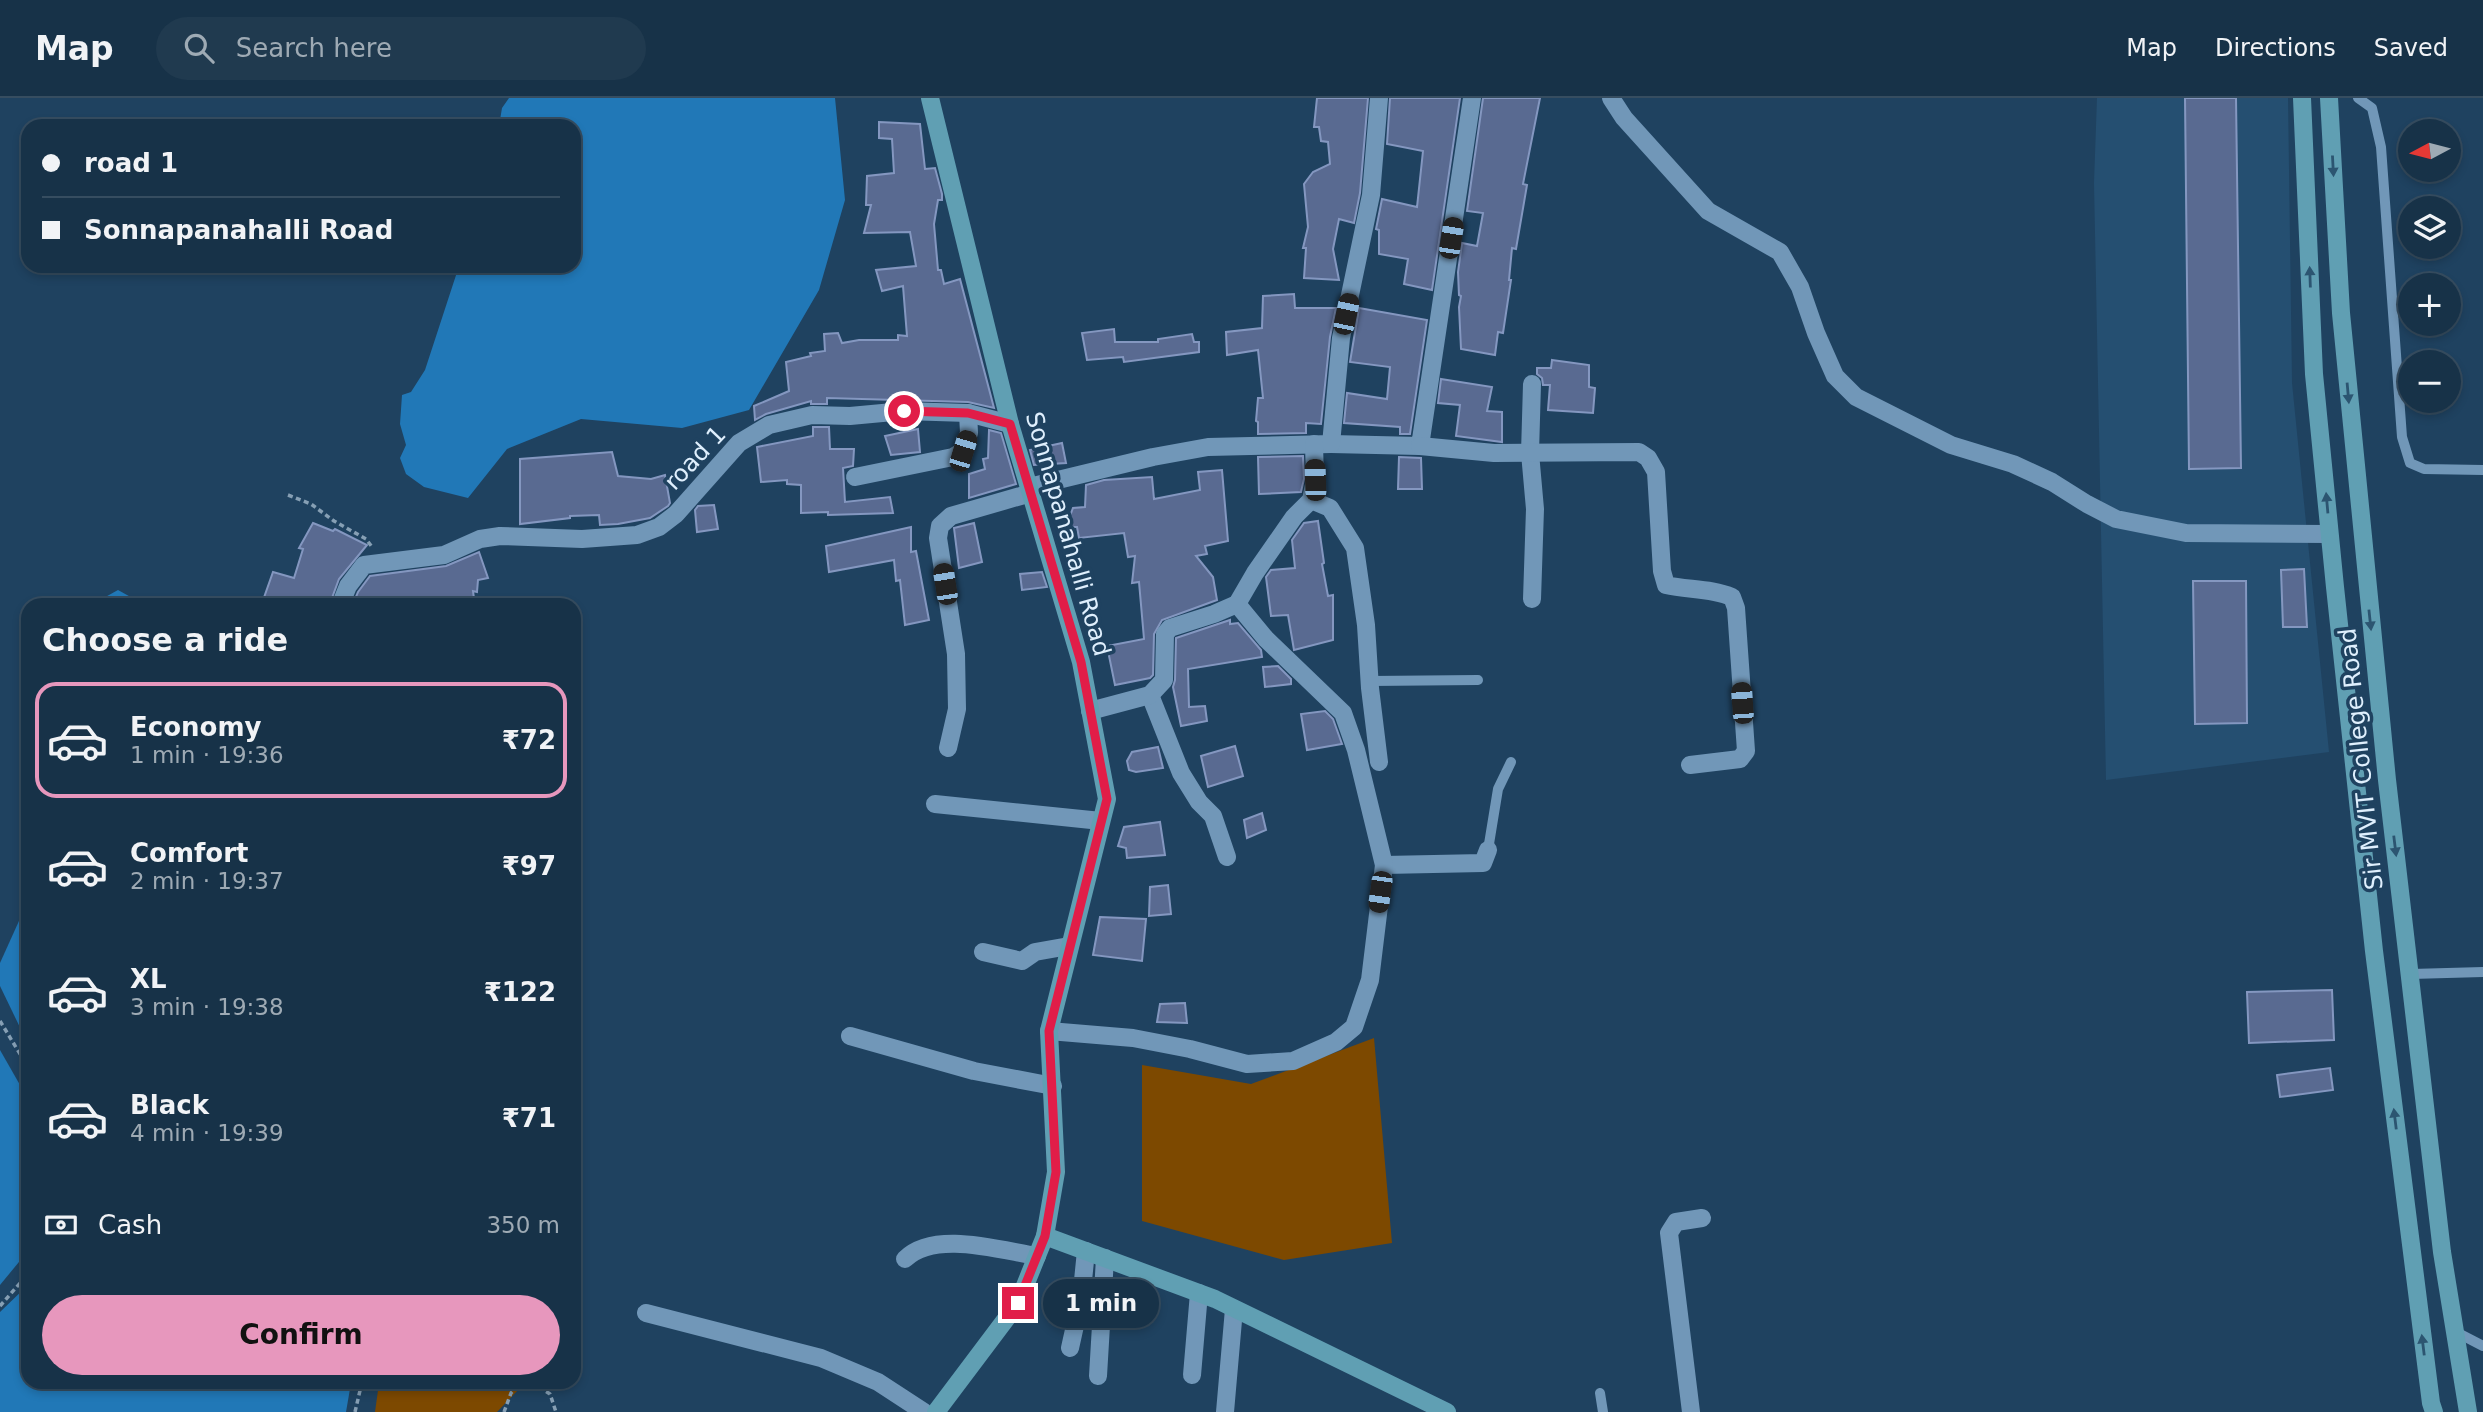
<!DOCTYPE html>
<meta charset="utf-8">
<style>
:root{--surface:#173248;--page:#203a4f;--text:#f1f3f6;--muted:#9eaab4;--line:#364d60;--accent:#e797bd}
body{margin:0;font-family:"DejaVu Sans",sans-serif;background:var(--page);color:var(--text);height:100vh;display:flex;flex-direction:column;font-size:26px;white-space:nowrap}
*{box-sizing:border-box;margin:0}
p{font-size:23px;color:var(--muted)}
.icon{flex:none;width:38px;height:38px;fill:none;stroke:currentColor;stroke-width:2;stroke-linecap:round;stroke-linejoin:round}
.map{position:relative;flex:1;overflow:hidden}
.side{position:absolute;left:21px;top:500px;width:560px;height:791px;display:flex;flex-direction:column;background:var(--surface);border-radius:21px;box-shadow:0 4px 10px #0003,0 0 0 2px var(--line)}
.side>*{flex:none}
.guide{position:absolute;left:21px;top:21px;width:560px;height:154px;border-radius:21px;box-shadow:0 4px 10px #0003,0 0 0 2px var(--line);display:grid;align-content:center;height:154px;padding:0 21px;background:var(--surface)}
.needle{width:46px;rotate:263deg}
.controls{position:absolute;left:2398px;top:21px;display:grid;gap:14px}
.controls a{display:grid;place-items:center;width:63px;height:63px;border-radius:50%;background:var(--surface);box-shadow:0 4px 10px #0003,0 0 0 2px var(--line);font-size:35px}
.end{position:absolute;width:32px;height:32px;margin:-16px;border:9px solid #e11d48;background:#fff;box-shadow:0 0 0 4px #fff}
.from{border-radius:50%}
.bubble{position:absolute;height:49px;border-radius:24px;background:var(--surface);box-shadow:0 4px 10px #0003,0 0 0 2px var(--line);font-size:23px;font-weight:700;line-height:49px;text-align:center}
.car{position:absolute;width:21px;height:42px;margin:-21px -10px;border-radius:9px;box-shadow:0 0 5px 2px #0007;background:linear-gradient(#222 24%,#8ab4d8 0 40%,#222 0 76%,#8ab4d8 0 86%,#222 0)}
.guide b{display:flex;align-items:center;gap:24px;height:66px;font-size:26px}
.guide b+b{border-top:2px solid var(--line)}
.guide i{width:18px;height:18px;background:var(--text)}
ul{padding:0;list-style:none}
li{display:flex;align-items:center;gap:21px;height:116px;margin:0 14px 10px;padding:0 7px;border:4px solid transparent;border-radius:21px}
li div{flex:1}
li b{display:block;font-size:26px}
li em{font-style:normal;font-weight:700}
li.selected{border-color:var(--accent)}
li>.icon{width:63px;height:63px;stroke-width:1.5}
h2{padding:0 21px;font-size:32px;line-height:84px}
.pay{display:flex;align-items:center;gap:18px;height:77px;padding:0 21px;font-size:26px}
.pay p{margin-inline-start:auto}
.primary-button{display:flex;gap:14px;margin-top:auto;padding:14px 21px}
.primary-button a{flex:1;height:80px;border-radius:42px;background:var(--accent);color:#111;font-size:28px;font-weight:700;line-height:80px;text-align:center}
header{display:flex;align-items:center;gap:42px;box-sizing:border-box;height:98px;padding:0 35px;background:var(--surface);border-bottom:2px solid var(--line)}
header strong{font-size:33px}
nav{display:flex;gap:38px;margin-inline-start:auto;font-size:24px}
.search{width:490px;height:63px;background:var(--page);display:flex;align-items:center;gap:18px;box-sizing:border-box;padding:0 24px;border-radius:38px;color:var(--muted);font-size:26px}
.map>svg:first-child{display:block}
</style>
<header>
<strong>Map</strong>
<div class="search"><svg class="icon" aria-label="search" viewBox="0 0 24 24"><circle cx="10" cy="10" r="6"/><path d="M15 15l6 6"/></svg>Search here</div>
<nav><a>Map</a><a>Directions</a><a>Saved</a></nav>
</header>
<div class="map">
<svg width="2483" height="1314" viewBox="0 0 2483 1314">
<rect width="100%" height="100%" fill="#1f4260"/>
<!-- built -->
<path fill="#254f71" d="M 2097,0 L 2288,0 L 2292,285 L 2329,654 L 2106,682 L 2094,85 Z"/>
<!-- green -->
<g fill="#7d4900">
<path d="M 1374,940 L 1392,1145 L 1284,1162 L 1142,1123 L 1142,967 L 1251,986 Z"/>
<path d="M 520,1284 L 522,1288 L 497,1314 L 375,1314 L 379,1285 Z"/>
</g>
<!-- water -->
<g fill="#2178b7">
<path d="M 509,0 L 835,0 L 845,102 L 819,192 L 749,312 L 682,330 L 581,321 L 507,351 L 468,400 L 424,389 L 406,376 L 400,360 L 406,347 L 400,326 L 402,297 L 411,294 L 425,272 L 459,168 L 574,168 L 574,28 L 499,28 L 502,10 Z"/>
<path d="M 118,492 L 145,507 L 91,507 Z"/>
<path d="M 28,803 L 28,946 L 0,888 L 0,865 Z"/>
<path d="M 0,952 L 28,1001 L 28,1153 L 0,1187 Z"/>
<path d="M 28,1187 L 28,1284 L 351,1285 L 346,1314 L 0,1314 L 0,1214 Z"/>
</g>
<!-- building -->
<g fill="#596a91" stroke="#8497c0" stroke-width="2">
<path d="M 1317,0 L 1368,0 L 1360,95 L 1354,125 L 1339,121 L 1333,151 L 1339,182 L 1304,180 L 1306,150 L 1303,150 L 1308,129 L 1304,86 L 1313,74 L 1330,66 L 1328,44 L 1321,43 L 1319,29 L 1314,29 Z"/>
<path d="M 1390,0 L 1460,0 L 1432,192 L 1404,186 L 1408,161 L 1379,156 L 1379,132 L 1376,131 L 1382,101 L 1417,109 L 1423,53 L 1387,46 Z"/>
<path d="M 1483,0 L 1540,0 L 1523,86 L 1527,87 L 1516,151 L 1512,150 L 1509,182 L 1511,182 L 1503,235 L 1498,234 L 1495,257 L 1461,251 L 1459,209 L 1461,198 L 1459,197 L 1458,174 L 1462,145 L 1477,148 L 1483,115 L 1467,113 Z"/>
<path d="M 2185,0 L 2236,0 L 2241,370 L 2189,371 Z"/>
<path d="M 879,24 L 920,26 L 925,71 L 935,70 L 942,96 L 942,102 L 938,102 L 934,126 L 938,172 L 941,172 L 944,186 L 960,181 L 994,310 L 968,304 L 827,300 L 827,306 L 811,306 L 811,303 L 766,316 L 755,322 L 754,308 L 789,293 L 786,264 L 811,258 L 810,255 L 825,253 L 824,236 L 838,235 L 842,245 L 859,242 L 898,242 L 898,237 L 907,238 L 903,188 L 882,193 L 876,172 L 916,168 L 910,134 L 864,135 L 871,107 L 866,107 L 867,78 L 894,75 L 892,41 L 879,40 Z"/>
<path d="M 1294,196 L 1295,210 L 1336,210 L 1330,239 L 1321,326 L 1306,325 L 1306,335 L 1258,336 L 1258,324 L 1256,323 L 1258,300 L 1263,300 L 1258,252 L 1227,257 L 1226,234 L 1262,230 L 1263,198 Z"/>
<path d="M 1359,210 L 1427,222 L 1410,336 L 1400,336 L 1400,329 L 1344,325 L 1347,295 L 1387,301 L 1390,269 L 1350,264 Z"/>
<path d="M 1114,231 L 1115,244 L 1158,244 L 1158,241 L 1192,236 L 1194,244 L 1199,244 L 1199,254 L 1124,264 L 1123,259 L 1087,262 L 1082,235 Z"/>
<path d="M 1552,262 L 1589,267 L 1589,289 L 1595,290 L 1593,315 L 1548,312 L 1550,287 L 1543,287 L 1542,280 L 1537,276 L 1537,270 L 1551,270 Z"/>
<path d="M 1441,281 L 1492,289 L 1487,313 L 1502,314 L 1502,344 L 1456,338 L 1460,307 L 1438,305 Z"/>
<path d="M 813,329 L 829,329 L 830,351 L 854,351 L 853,368 L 843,370 L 845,404 L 890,399 L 893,415 L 828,417 L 828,414 L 801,415 L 801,387 L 787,386 L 787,382 L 761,384 L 757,349 L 813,338 Z"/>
<path d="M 918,331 L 920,354 L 891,357 L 885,338 Z"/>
<path d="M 989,332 L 1001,335 L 1016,386 L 969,400 L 969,376 L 985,371 L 983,361 L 988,360 Z"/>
<path d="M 1062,345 L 1066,365 L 1034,367 L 1030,352 Z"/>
<path d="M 612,354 L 618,378 L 651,381 L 665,377 L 670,405 L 668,408 L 650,420 L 618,426 L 600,427 L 599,417 L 570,418 L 570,420 L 520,426 L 520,361 Z"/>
<path d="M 1303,358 L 1304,381 L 1301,394 L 1259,396 L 1258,359 Z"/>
<path d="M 1399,359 L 1421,360 L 1422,391 L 1398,391 Z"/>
<path d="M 1222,372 L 1228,443 L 1205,448 L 1207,456 L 1196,458 L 1213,479 L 1217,502 L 1162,522 L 1154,536 L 1153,577 L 1150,580 L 1115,587 L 1107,548 L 1144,541 L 1139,484 L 1132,485 L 1135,458 L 1128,459 L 1124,435 L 1079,440 L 1077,429 L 1071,429 L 1070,418 L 1073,410 L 1085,409 L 1086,387 L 1104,382 L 1152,379 L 1154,401 L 1200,392 L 1198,374 Z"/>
<path d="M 714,407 L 718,431 L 697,434 L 695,412 L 698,408 Z"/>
<path d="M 1318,423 L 1324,465 L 1322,466 L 1328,498 L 1333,497 L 1333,542 L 1294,552 L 1288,517 L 1271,518 L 1266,479 L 1271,472 L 1295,470 L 1292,442 L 1304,425 Z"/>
<path d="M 313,425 L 333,433 L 335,431 L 367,447 L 339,481 L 329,508 L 261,508 L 273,474 L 294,480 L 303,451 L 299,450 Z"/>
<path d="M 974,425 L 982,464 L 959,470 L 954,430 Z"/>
<path d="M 911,429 L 911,454 L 916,453 L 929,522 L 905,527 L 900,482 L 896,483 L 894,462 L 829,474 L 826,448 Z"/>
<path d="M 479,454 L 488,480 L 478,482 L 477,494 L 473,493 L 475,508 L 352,508 L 358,494 L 370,478 L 446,468 Z"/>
<path d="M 2304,471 L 2307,529 L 2283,529 L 2281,472 Z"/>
<path d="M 1042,474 L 1047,489 L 1022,492 L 1020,476 Z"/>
<path d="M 2193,483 L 2246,483 L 2247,625 L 2195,626 Z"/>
<path d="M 1230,522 L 1230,526 L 1238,525 L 1261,552 L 1262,559 L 1188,571 L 1189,609 L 1205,608 L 1207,623 L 1181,628 L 1173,589 L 1175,582 L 1176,540 Z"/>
<path d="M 1278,568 L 1291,581 L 1291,586 L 1265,589 L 1263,569 Z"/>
<path d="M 1325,613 L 1333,621 L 1342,646 L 1307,652 L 1301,616 Z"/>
<path d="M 1235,648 L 1243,678 L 1208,689 L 1201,658 Z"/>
<path d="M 1158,649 L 1163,670 L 1136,674 L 1129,672 L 1127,663 L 1132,654 Z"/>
<path d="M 1262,715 L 1266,732 L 1247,740 L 1244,722 Z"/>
<path d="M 1160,724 L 1165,757 L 1127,760 L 1126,750 L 1118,748 L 1124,729 Z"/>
<path d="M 1168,787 L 1171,816 L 1149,818 L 1150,789 Z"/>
<path d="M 1100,819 L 1146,821 L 1142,863 L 1093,857 Z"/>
<path d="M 2332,892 L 2334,942 L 2249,945 L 2247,894 Z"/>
<path d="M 1185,905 L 1187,925 L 1157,924 L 1160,906 Z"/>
<path d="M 2330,970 L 2333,992 L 2280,999 L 2277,977 Z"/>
</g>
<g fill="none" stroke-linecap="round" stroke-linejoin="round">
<!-- path -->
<g stroke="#869fb4" stroke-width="3.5" stroke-dasharray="5 3.5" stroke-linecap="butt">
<path d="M 288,397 L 311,406 L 334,423 L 366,441 L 372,449"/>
<path d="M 0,923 L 28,969"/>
<path d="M 0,1208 L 28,1176"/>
<path d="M 532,1284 L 550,1296 L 556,1314"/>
<path d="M 355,1314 L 362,1284"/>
<path d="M 504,1314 L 511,1295 L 521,1284"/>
</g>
<!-- lane -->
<g stroke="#7197b8" stroke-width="10">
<path d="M 2358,0 L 2372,10 L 2381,49 L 2402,339 L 2410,365 L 2424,371 L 2483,372"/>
<path d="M 1370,583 L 1478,582"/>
<path d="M 1488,752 L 1498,691 L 1511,664"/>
<path d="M 2411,876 L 2483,874"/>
<path d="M 2456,1234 L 2483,1248"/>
<path d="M 1600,1295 L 1603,1314"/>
</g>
<!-- street -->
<g stroke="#7197b8" stroke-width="18">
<path d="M 1611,0 L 1624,20 L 1708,113 L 1780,154 L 1800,189 L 1816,235 L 1835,278 L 1856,299 L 1951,347 L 2013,366 L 2052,384 L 2087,406 L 2116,421 L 2186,435 L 2329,436"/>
<path d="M 1532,286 L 1530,355 L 1535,411 L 1532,501"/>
<path d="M 1331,346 L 1420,348 L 1472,0"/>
<path d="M 1420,348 L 1494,355 L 1639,354 L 1648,360 L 1656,374 L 1662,473 L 1666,487 C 1687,492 1711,490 1732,499 L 1736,510 L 1746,653 L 1740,661 L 1690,667"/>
<path d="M 855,379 L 953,359 L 963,353 L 969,335 L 968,315"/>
<path d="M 1029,389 L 1153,359 L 1208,349 L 1331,346 L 1341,240 L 1371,97 L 1379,0"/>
<path d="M 1311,402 L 1330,410 L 1355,450 L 1366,527 L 1370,590 L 1379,664"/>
<path d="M 340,508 L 348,488 L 364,467 L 444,457 L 480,441 L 500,438 L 582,441 L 637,437 L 659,429 L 676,416 L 739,345 L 769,327 L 812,317 L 850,318 L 904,313 L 968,315 L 1010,326"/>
<path d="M 1150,597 L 1181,675 L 1199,704 L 1213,718 L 1227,759"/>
<path d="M 1090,613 L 1150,597 L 1164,582 L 1165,536 L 1170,530 L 1214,516 L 1237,506"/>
<path d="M 948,650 L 957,611 L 956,556 L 938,440 L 940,428 L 951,418 L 1031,395"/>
<path d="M 935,706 L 1101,723"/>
<path d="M 1384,767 L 1483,765 L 1488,752"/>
<path d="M 983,854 L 1022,863 L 1035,854 L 1069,848"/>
<path d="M 1049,933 L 1133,940 L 1190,951 L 1247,966 L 1293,963 L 1336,944 L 1354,929 L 1370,882 L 1384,767 L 1356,652 L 1343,615 L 1266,541 L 1237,506 L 1255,475 L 1294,419 L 1311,402 L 1315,382 L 1314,346"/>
<path d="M 850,938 L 974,973 L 1053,988"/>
<path d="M 905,1161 C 934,1132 999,1152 1037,1158"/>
<path d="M 646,1215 L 821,1260 L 878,1284 L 924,1314"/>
<path d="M 1070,1250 L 1076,1223 L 1080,1212 L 1086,1153"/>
<path d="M 1192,1277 L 1199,1195"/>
<path d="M 1098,1278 L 1105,1160"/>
<path d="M 1225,1314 L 1234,1211"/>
<path d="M 1691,1314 L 1669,1135 L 1676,1124 L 1702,1120"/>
</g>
<!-- secondary -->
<g stroke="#609fb3" stroke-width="18">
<path d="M 930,0 L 1010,326 L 1081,564 L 1107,701 L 1049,933 L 1056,1074 L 1045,1138 L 1018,1205 L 936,1314"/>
<path d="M 2302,0 L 2314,276 L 2335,489 L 2374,853 L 2431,1305 L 2434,1314"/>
<path d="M 2329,0 L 2341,215 L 2387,682 L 2442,1154 L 2468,1314"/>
<path d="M 1045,1138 L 1215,1201 L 1447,1314"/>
</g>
</g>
<!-- one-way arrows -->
<defs><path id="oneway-solid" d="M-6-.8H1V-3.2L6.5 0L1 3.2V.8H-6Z" transform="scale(1.75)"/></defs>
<g fill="#2c5571">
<use href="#oneway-solid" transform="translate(2333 68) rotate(87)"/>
<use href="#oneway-solid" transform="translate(2310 179) rotate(-92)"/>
<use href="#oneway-solid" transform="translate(2348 295) rotate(85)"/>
<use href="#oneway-solid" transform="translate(2327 405) rotate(-95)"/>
<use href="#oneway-solid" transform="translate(2370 522) rotate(84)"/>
<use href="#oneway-solid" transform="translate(2395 748) rotate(83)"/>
<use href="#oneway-solid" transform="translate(2395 1021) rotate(-97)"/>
<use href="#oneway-solid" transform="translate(2423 1247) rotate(-97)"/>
</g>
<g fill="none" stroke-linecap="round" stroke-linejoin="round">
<!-- route -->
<path stroke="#e11d48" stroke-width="9" d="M 904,313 L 968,315 L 1010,326 L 1081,564 L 1107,701 L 1049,933 L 1056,1074 L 1045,1138 L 1018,1205"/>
</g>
<g text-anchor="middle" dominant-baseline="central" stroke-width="7" stroke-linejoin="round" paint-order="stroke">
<!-- street labels -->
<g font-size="24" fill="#dfeffd" stroke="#1f4260">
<text transform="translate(695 360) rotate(-47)">road 1</text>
<text transform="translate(1068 436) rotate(74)">Sonnapanahalli Road</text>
<text transform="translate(2361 661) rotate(-96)">Sir MVIT College Road</text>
</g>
</g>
</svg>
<div class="controls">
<a><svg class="needle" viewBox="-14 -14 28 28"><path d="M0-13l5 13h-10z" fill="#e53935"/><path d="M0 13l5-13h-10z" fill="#9eaab4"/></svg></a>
<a><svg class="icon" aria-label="layers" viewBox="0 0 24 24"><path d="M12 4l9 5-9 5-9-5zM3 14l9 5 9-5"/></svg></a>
<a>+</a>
<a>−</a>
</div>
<i class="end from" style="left:904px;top:313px"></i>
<i class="end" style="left:1018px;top:1205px"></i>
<div class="bubble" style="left:1043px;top:1181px;width:116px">1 min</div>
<i class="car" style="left:1451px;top:140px;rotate:9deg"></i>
<i class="car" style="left:1346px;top:216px;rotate:12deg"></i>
<i class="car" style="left:963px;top:353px;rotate:17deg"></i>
<i class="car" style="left:1315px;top:382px;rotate:358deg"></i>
<i class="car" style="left:945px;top:486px;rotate:351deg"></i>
<i class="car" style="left:1742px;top:605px;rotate:356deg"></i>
<i class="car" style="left:1380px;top:794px;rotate:188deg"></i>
<div class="guide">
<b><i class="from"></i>road 1</b>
<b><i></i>Sonnapanahalli Road</b>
</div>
<section class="side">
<h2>Choose a ride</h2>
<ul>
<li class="selected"><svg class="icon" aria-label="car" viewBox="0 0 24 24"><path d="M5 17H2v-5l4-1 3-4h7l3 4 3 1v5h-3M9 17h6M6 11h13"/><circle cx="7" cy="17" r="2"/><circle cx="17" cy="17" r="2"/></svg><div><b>Economy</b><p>1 min · 19:36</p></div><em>₹72</em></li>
<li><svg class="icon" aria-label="car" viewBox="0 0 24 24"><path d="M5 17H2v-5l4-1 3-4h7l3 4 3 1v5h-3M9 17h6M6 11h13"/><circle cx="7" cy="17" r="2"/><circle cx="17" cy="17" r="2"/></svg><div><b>Comfort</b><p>2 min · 19:37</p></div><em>₹97</em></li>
<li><svg class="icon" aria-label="car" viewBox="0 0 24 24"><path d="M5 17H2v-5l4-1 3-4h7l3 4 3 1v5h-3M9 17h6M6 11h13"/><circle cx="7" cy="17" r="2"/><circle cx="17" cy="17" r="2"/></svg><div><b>XL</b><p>3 min · 19:38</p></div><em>₹122</em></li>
<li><svg class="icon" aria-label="car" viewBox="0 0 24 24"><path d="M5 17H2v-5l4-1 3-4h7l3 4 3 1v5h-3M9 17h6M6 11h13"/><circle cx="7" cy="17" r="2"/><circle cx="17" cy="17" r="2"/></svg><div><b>Black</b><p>4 min · 19:39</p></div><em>₹71</em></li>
</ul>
<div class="pay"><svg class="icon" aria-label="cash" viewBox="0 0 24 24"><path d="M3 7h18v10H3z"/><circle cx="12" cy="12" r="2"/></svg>Cash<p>350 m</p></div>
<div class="primary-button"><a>Confirm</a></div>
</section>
</div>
